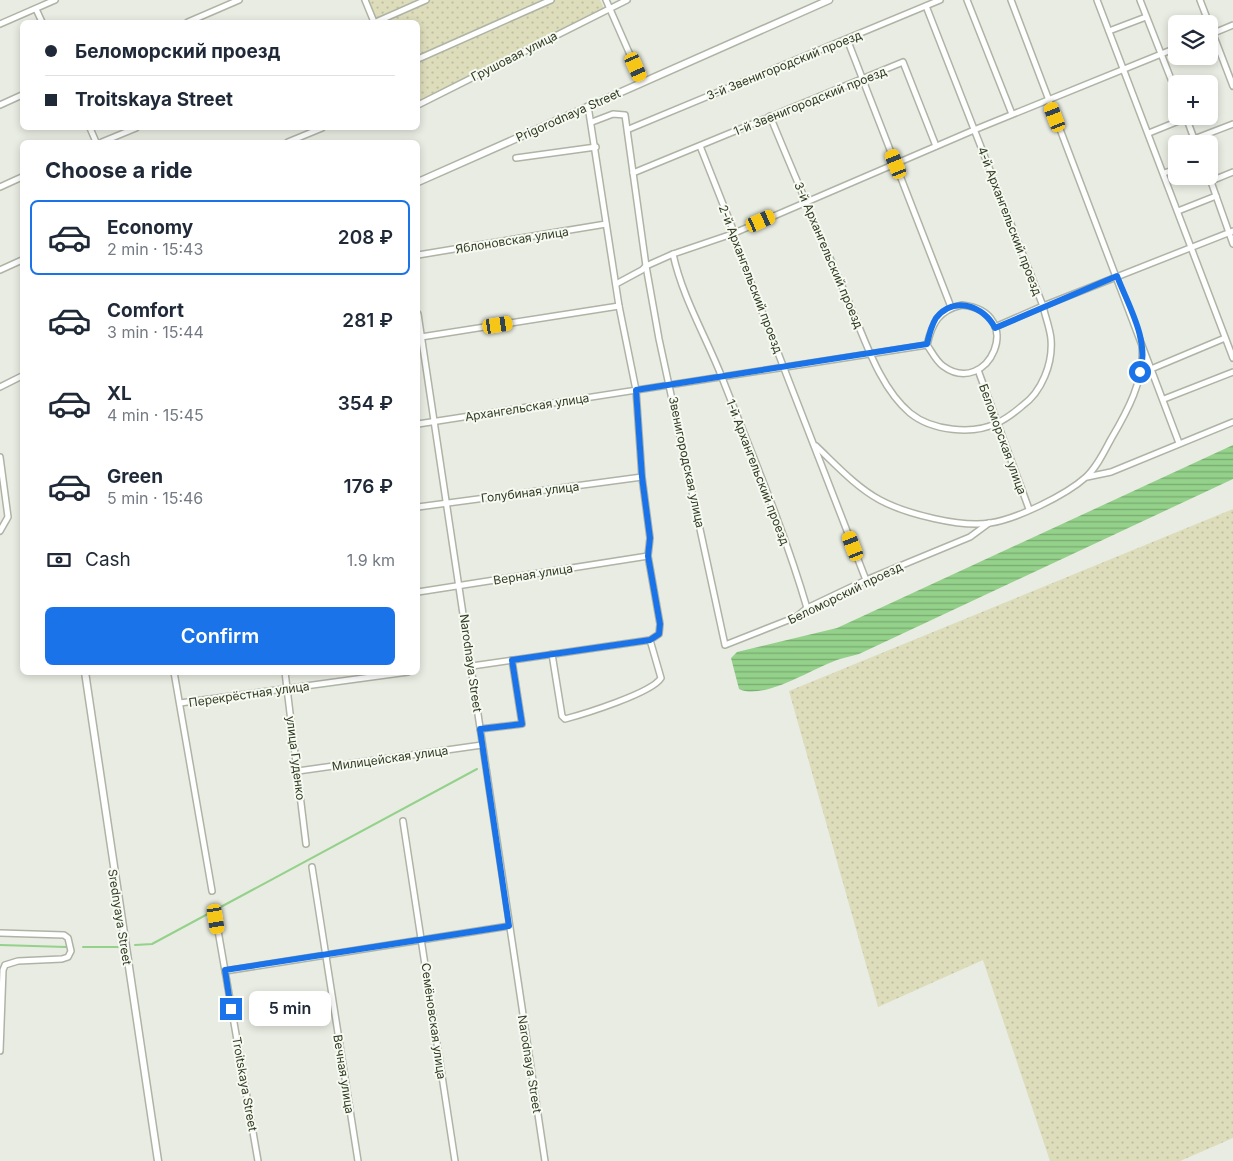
<!DOCTYPE html>
<meta charset="utf-8">
<style>
:root{--surface:#fff;--page:#f2f2f3;--text:#1f2937;--muted:#747a83;--line:#e0e1e3;--accent:#1a73e8}
body{margin:0;font-family:Inter,sans-serif;background:var(--page);color:var(--text);height:100vh;display:flex;flex-direction:column;font-size:19px;white-space:nowrap}
*{box-sizing:border-box;margin:0}
p{font-size:16px;color:var(--muted)}
.icon{flex:none;width:28px;height:28px;fill:none;stroke:currentColor;stroke-width:2;stroke-linecap:round;stroke-linejoin:round}
.map{position:relative;flex:1;overflow:hidden}
.side{position:absolute;left:20px;top:140px;width:400px;height:535px;display:flex;flex-direction:column;background:var(--surface);border-radius:8px;box-shadow:0 2px 8px #0003}
.side>*{flex:none}
.hud{position:absolute;left:20px;top:20px;width:400px;height:110px;border-radius:8px;box-shadow:0 2px 8px #0003;display:grid;align-content:center;height:110px;padding:0 25px;background:var(--surface)}
.tools{position:absolute;left:1168px;top:15px;display:grid;gap:10px}
.tools a{display:grid;place-items:center;width:50px;height:50px;border-radius:8px;background:var(--surface);box-shadow:0 2px 8px #0003;font-size:25px}
.end{position:absolute;width:22px;height:22px;margin:-11px;border:6px solid #1a73e8;background:#fff;box-shadow:0 0 0 2px #fff}
.from{border-radius:50%}
.bubble{position:absolute;height:35px;border-radius:8px;background:var(--surface);box-shadow:0 2px 8px #0003;font-size:16px;font-weight:600;line-height:35px;text-align:center}
.car{position:absolute;width:15px;height:30px;margin:-15px -8px;border-radius:6px;box-shadow:0 0 4px 1px #0007;background:linear-gradient(#f5c518 24%,#345 0 40%,#f5c518 0 76%,#345 0 86%,#f5c518 0)}
.hud b{display:flex;align-items:center;gap:18px;height:48px;font-size:19px}
.hud b+b{border-top:1px solid var(--line)}
.hud i{width:12px;height:12px;background:var(--text)}
ul{padding:0;list-style:none}
li{display:flex;align-items:center;gap:15px;height:75px;margin:0 10px 8px;padding:0 15px;border:2px solid transparent;border-radius:8px}
li div{flex:1}
li b{display:block;font-size:19px}
li em{font-style:normal;font-weight:600}
li.on{border-color:var(--accent)}
li>.icon{width:45px;height:45px;stroke-width:1.5}
h2{padding:0 25px;font-size:22px;line-height:60px}
.pay{display:flex;align-items:center;gap:12px;height:55px;padding:0 25px;font-size:19px}
.pay p{margin-inline-start:auto}
.primary-button{display:flex;gap:10px;margin-top:auto;padding:10px 25px}
.primary-button a{flex:1;height:58px;border-radius:8px;background:var(--accent);color:#fff;font-size:20px;font-weight:600;line-height:58px;text-align:center}
.map>svg:first-child{display:block}
</style>
<div class="map">
<svg width="1233" height="1161" viewBox="0 0 1233 1161">
<defs>
<pattern id="grass-dots" width="8" height="8" patternUnits="userSpaceOnUse" patternTransform="scale(1.25)"><rect width="8" height="8" fill="#dddcbb"/><path d="M2 2h.1M6 6h.1" fill="none" stroke="#bebea0" stroke-width="1.8" stroke-linecap="round"/></pattern>
<pattern id="water-rules" width="6" height="5" patternUnits="userSpaceOnUse" patternTransform="scale(1.25)"><rect width="6" height="5" fill="#94d18a"/><path d="M0 2.5h6" fill="none" stroke="#79ab70"/></pattern>
</defs>
<rect width="100%" height="100%" fill="#e9ece2"/>
<!-- grass -->
<g fill="url(#grass-dots)">
<path d="M 365,0 L 600,0 L 605,11 L 418,105 L 418,22 L 374,22 Z"/>
<path d="M 1233,509 L 1233,1138 L 1180,1161 L 1050,1161 L 983,960 L 878,1007 L 789,691 Z"/>
</g>
<!-- water -->
<path fill="url(#water-rules)" d="M 1233,445 L 1233,479 L 859,654 C 853,656 846,657 840,659 C 814,667 765,701 739,689 L 731,658 L 737,652 L 837,628 Z"/>
<g fill="none" stroke-linecap="round" stroke-linejoin="round">
<!-- stream -->
<g stroke="#94d18a" stroke-width="2">
<path d="M 0,945 L 66,947"/>
<path d="M 135,945 L 152,944 L 477,769"/>
<path d="M 83,947 L 118,947"/>
</g>
<!-- minor casing -->
<g stroke="#aeb4a5" stroke-width="8">
<g id="minor">
<path d="M 365,0 L 374,22"/>
<path d="M 606,0 L 642,82"/>
<path d="M 967,0 L 1012,114"/>
<path d="M 1011,0 L 1179,443"/>
<path d="M 1097,0 L 1233,358"/>
<path d="M 1140,0 L 1176,92"/>
<path d="M 1200,0 L 1233,86"/>
<path d="M 36,9 L 42,22"/>
<path d="M 188,22 L 239,0"/>
<path d="M 376,22 L 426,0"/>
<path d="M 0,24 L 55,0"/>
<path d="M 1109,31 L 1146,17"/>
<path d="M 1209,35 L 1233,25"/>
<path d="M 847,39 L 951,307"/>
<path d="M 418,59 L 551,0"/>
<path d="M 0,105 L 22,95"/>
<path d="M 418,105 L 627,0"/>
<path d="M 770,116 C 795,177 821,237 847,298 C 864,336 878,386 910,413 C 932,431 973,435 997,423 C 1006,419 1015,412 1022,406 C 1042,392 1053,363 1051,339 C 1050,328 1045,316 1043,306 L 926,6"/>
<path d="M 1186,117 L 1196,144"/>
<path d="M 592,122 L 613,114 L 625,115 L 646,266 L 659,339 L 725,645 L 796,617 L 807,608 L 866,580 L 970,537 L 989,523"/>
<path d="M 90,128 L 96,142"/>
<path d="M 629,129 L 940,0"/>
<path d="M 1149,133 L 1186,118"/>
<path d="M 1194,139 L 1233,124"/>
<path d="M 102,142 L 136,128"/>
<path d="M 288,142 L 322,128"/>
<path d="M 700,146 L 732,227 L 732,234 L 866,580"/>
<path d="M 516,158 L 596,147"/>
<path d="M 633,173 L 903,62 L 936,146"/>
<path d="M 1164,173 L 1176,169"/>
<path d="M 1209,176 L 1233,244"/>
<path d="M 1211,181 L 1233,172"/>
<path d="M 0,187 L 22,177"/>
<path d="M 1178,211 L 1216,196"/>
<path d="M 673,254 C 682,296 705,335 721,375 C 751,452 784,529 807,608"/>
<path d="M 418,255 L 606,224"/>
<path d="M 0,270 L 22,260"/>
<path d="M 616,284 L 642,270 L 646,266 L 673,254 L 732,234 L 974,130 L 1176,48"/>
<path d="M 962,305 C 1028,312 988,399 943,366 C 936,361 932,352 927,345 C 932,323 939,310 962,305 Z"/>
<path d="M 418,314 L 545,1161"/>
<path d="M 995,327 L 1043,306 L 1233,231"/>
<path d="M 421,337 L 619,306"/>
<path d="M 1151,369 L 1225,338"/>
<path d="M 978,370 L 1029,509"/>
<path d="M 0,387 L 22,376"/>
<path d="M 1164,399 L 1233,372"/>
<path d="M 418,424 L 927,345"/>
<path d="M 816,446 C 836,465 856,487 880,500 C 906,514 962,528 990,523 C 1017,519 1066,495 1086,477 C 1097,467 1104,452 1111,439 C 1127,412 1145,379 1142,347"/>
<path d="M 0,457 L 8,517 L 0,531"/>
<path d="M 1087,477 L 1111,472 L 1233,422"/>
<path d="M 418,507 L 642,477"/>
<path d="M 418,592 L 648,556"/>
<path d="M 552,654 L 562,716 L 565,719 C 584,714 652,693 661,678 L 650,640 L 659,634 L 660,624 L 648,556 L 650,538 L 642,477 L 636,390 L 619,306 L 588,106"/>
<path d="M 472,666 L 650,640"/>
<path d="M 174,672 L 212,891"/>
<path d="M 285,672 L 306,844"/>
<path d="M 180,703 L 408,672"/>
<path d="M 480,729 L 522,724 L 512,660"/>
<path d="M 298,771 L 482,745"/>
<path d="M 403,821 L 455,1161"/>
<path d="M 312,867 L 358,1161"/>
<path d="M 216,919 L 258,1161"/>
<path d="M 0,933 L 64,935 L 68,938 L 71,951 L 68,957 L 62,959 L 18,961 L 5,965 L 3,970 L 0,1051"/>
<path d="M 225,971 L 509,926"/>
</g>
</g>
<!-- tertiary casing -->
<g stroke="#aeb4a5" stroke-width="9">
<g id="tertiary">
<path d="M 418,182 L 829,0"/>
<path d="M 85,672 L 158,1161"/>
</g>
</g>
<!-- minor -->
<use href="#minor" stroke="#fff" stroke-width="5"/>
<!-- tertiary -->
<use href="#tertiary" stroke="#fff" stroke-width="6"/>
</g>
<g fill="none" stroke-linecap="round" stroke-linejoin="round">
<!-- route -->
<path stroke="#1a73e8" stroke-width="6" d="M 231,1009 L 225,970 L 509,926 L 480,729 L 522,724 L 512,660 L 650,640 L 659,634 L 660,624 L 648,556 L 650,538 L 642,477 L 636,390 L 927,344 C 929,335 931,326 936,318 C 954,295 984,306 995,328 L 1117,276 C 1128,305 1150,341 1140,372"/>
</g>
<g text-anchor="middle" dominant-baseline="central" stroke-width="4" stroke-linejoin="round" paint-order="stroke">
<!-- street labels -->
<g font-size="12" fill="#313d22" stroke="#f7f9f3">
<text transform="translate(514 56) rotate(-27)">Грушовая улица</text>
<text transform="translate(784 65) rotate(-22)">3-й Звенигородский проезд</text>
<text transform="translate(810 101) rotate(-22)">1-й Звенигородский проезд</text>
<text transform="translate(568 115) rotate(-24)">Prigorodnaya Street</text>
<text transform="translate(1010 221) rotate(69)">4-й Архангельский проезд</text>
<text transform="translate(512 240) rotate(-9)">Яблоновская улица</text>
<text transform="translate(829 255) rotate(67)">3-й Архангельский проезд</text>
<text transform="translate(751 279) rotate(69)">2-й Архангельский проезд</text>
<text transform="translate(527 407) rotate(-9)">Архангельская улица</text>
<text transform="translate(1003 439) rotate(70)">Беломорская улица</text>
<text transform="translate(687 462) rotate(78)">Звенигородская улица</text>
<text transform="translate(758 472) rotate(69)">1-й Архангельский проезд</text>
<text transform="translate(530 492) rotate(-7)">Голубиная улица</text>
<text transform="translate(533 574) rotate(-9)">Верная улица</text>
<text transform="translate(845 593) rotate(-26)">Беломорский проезд</text>
<text transform="translate(471 663) rotate(82)">Narodnaya Street</text>
<text transform="translate(249 694) rotate(-8)">Перекрёстная улица</text>
<text transform="translate(296 758) rotate(83)">улица Гуденко</text>
<text transform="translate(390 758) rotate(-8)">Милицейская улица</text>
<text transform="translate(120 917) rotate(81)">Srednyaya Street</text>
<text transform="translate(434 1021) rotate(82)">Семёновская улица</text>
<text transform="translate(530 1064) rotate(81)">Narodnaya Street</text>
<text transform="translate(344 1074) rotate(81)">Вечная улица</text>
<text transform="translate(245 1084) rotate(80)">Troitskaya Street</text>
</g>
</g>
</svg>
<div class="tools">
<a><svg class="icon" aria-label="layers" viewBox="0 0 24 24"><path d="M12 4l9 5-9 5-9-5zM3 14l9 5 9-5"/></svg></a>
<a>+</a>
<a>−</a>
</div>
<i class="end from" style="left:1140px;top:372px"></i>
<i class="end" style="left:231px;top:1009px"></i>
<div class="bubble" style="left:249px;top:991px;width:82px">5 min</div>
<i class="car" style="left:636px;top:67px;rotate:156deg"></i>
<i class="car" style="left:1055px;top:117px;rotate:339deg"></i>
<i class="car" style="left:896px;top:164px;rotate:338deg"></i>
<i class="car" style="left:761px;top:221px;rotate:66deg"></i>
<i class="car" style="left:498px;top:325px;rotate:81deg"></i>
<i class="car" style="left:853px;top:546px;rotate:339deg"></i>
<i class="car" style="left:216px;top:919px;rotate:171deg"></i>
<div class="hud">
<b><i class="from"></i>Беломорский проезд</b>
<b><i></i>Troitskaya Street</b>
</div>
<section class="side">
<h2>Choose a ride</h2>
<ul>
<li class="on"><svg class="icon" aria-label="car" viewBox="0 0 24 24"><path d="M5 17H2v-5l4-1 3-4h7l3 4 3 1v5h-3M9 17h6M6 11h13"/><circle cx="7" cy="17" r="2"/><circle cx="17" cy="17" r="2"/></svg><div><b>Economy</b><p>2 min · 15:43</p></div><em>208 ₽</em></li>
<li><svg class="icon" aria-label="car" viewBox="0 0 24 24"><path d="M5 17H2v-5l4-1 3-4h7l3 4 3 1v5h-3M9 17h6M6 11h13"/><circle cx="7" cy="17" r="2"/><circle cx="17" cy="17" r="2"/></svg><div><b>Comfort</b><p>3 min · 15:44</p></div><em>281 ₽</em></li>
<li><svg class="icon" aria-label="car" viewBox="0 0 24 24"><path d="M5 17H2v-5l4-1 3-4h7l3 4 3 1v5h-3M9 17h6M6 11h13"/><circle cx="7" cy="17" r="2"/><circle cx="17" cy="17" r="2"/></svg><div><b>XL</b><p>4 min · 15:45</p></div><em>354 ₽</em></li>
<li><svg class="icon" aria-label="car" viewBox="0 0 24 24"><path d="M5 17H2v-5l4-1 3-4h7l3 4 3 1v5h-3M9 17h6M6 11h13"/><circle cx="7" cy="17" r="2"/><circle cx="17" cy="17" r="2"/></svg><div><b>Green</b><p>5 min · 15:46</p></div><em>176 ₽</em></li>
</ul>
<div class="pay"><svg class="icon" aria-label="cash" viewBox="0 0 24 24"><path d="M3 7h18v10H3z"/><circle cx="12" cy="12" r="2"/></svg>Cash<p>1.9 km</p></div>
<div class="primary-button"><a>Confirm</a></div>
</section>
</div>
